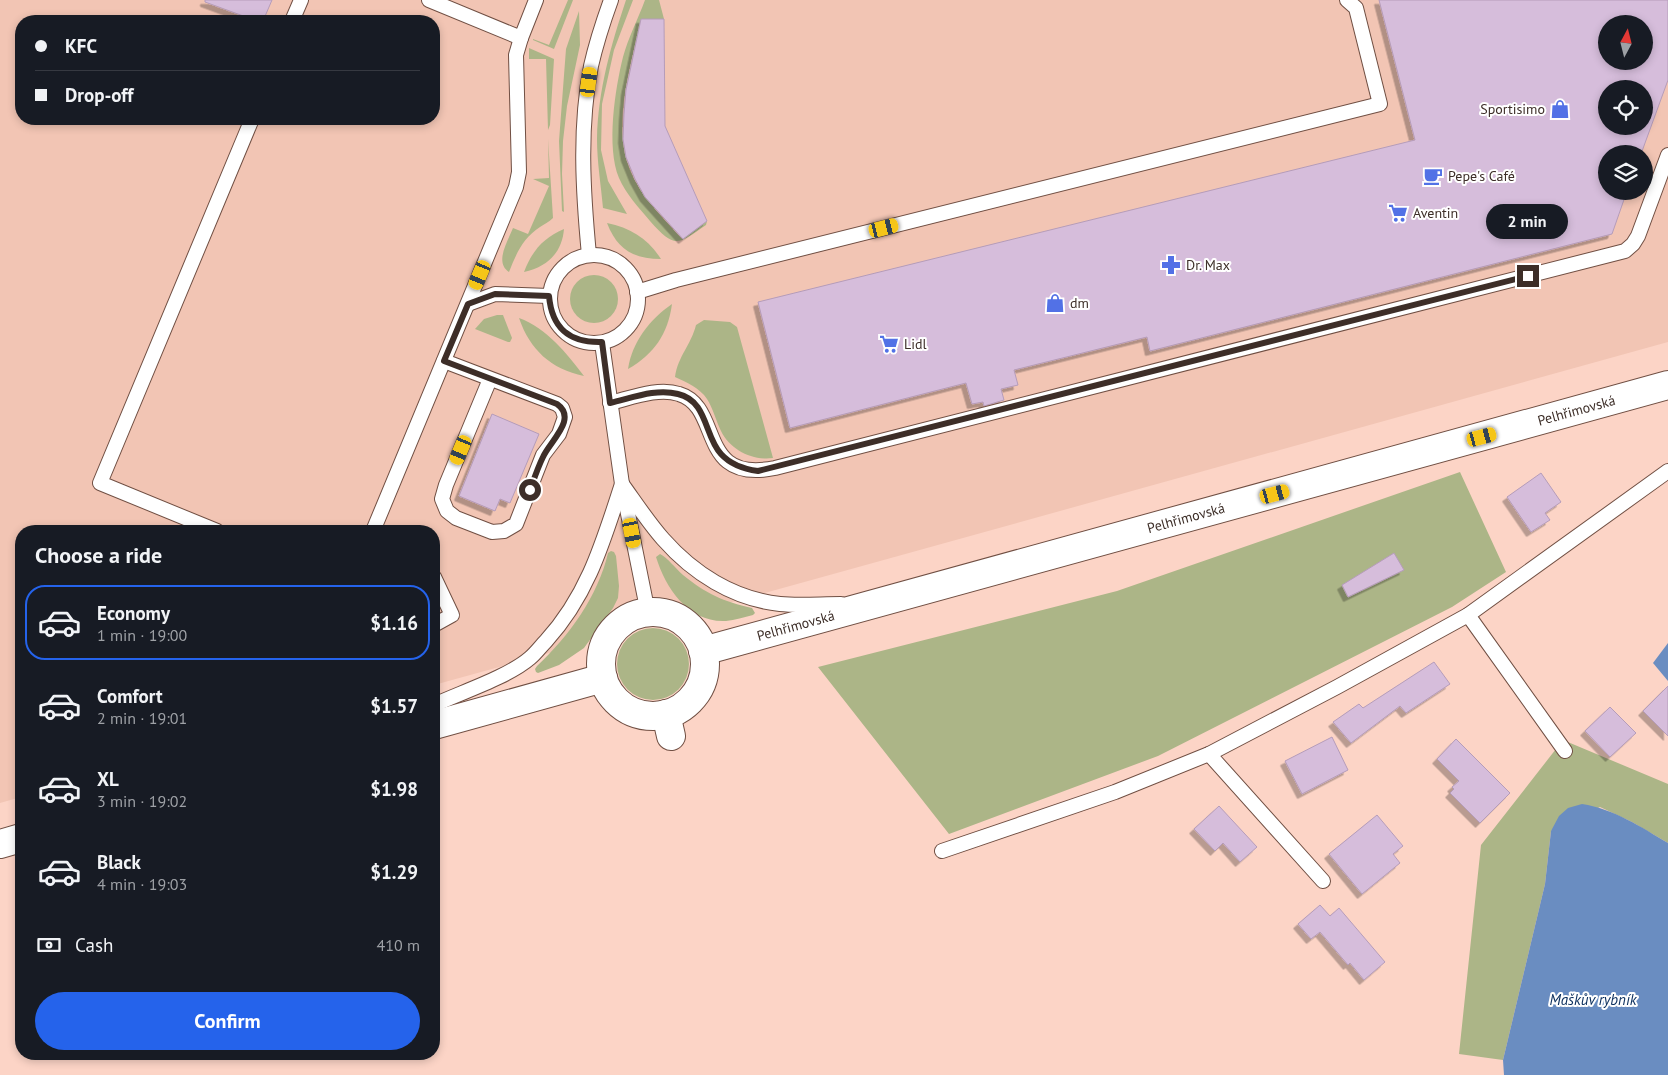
<!DOCTYPE html>
<meta charset="utf-8">
<style>
:root{--surface:#171b24;--page:#20242c;--text:#f1f3f6;--muted:#9ea1a6;--line:#363941;--accent:#2563eb}
body{margin:0;font-family:"PT Sans",sans-serif;background:var(--page);color:var(--text);height:100vh;display:flex;flex-direction:column;font-size:19px;white-space:nowrap}
*{box-sizing:border-box;margin:0}
p{font-size:16px;color:var(--muted)}
.icon{flex:none;width:28px;height:28px;fill:none;stroke:currentColor;stroke-width:2;stroke-linecap:round;stroke-linejoin:round}
.map{position:relative;flex:1;overflow:hidden}
.side{position:absolute;left:15px;top:525px;width:425px;height:535px;display:flex;flex-direction:column;background:var(--surface);border-radius:20px;box-shadow:0 2px 8px #0003}
.side>*{flex:none}
.hud{position:absolute;left:15px;top:15px;width:425px;height:110px;border-radius:20px;box-shadow:0 2px 8px #0003;display:grid;align-content:center;height:110px;padding:0 20px;background:var(--surface)}
.needle{width:32px;rotate:7deg}
.fabs{position:absolute;left:1598px;top:15px;display:grid;gap:10px}
.fabs a{display:grid;place-items:center;width:55px;height:55px;border-radius:50%;background:var(--surface);box-shadow:0 2px 8px #0003;font-size:25px}
.end{position:absolute;width:22px;height:22px;margin:-11px;border:6px solid #3d2e28;background:#fff;box-shadow:0 0 0 2px #fff}
.from{border-radius:50%}
.bubble{position:absolute;height:35px;border-radius:18px;background:var(--surface);box-shadow:0 2px 8px #0003;font-size:16px;font-weight:600;line-height:35px;text-align:center}
.car{position:absolute;width:15px;height:30px;margin:-15px -8px;border-radius:6px;box-shadow:0 0 4px 1px #0007;background:linear-gradient(#f5c518 24%,#345 0 40%,#f5c518 0 76%,#345 0 86%,#f5c518 0)}
.hud b{display:flex;align-items:center;gap:18px;height:48px;font-size:19px}
.hud b+b{border-top:1px solid var(--line)}
.hud i{width:12px;height:12px;background:var(--text)}
ul{padding:0;list-style:none}
li{display:flex;align-items:center;gap:15px;height:75px;margin:0 10px 8px;padding:0 10px;border:2px solid transparent;border-radius:20px}
li div{flex:1}
li b{display:block;font-size:19px}
li em{font-style:normal;font-weight:600}
li.current{border-color:var(--accent)}
li>.icon{width:45px;height:45px;stroke-width:1.5}
h2{padding:0 20px;font-size:22px;line-height:60px}
.pay{display:flex;align-items:center;gap:12px;height:55px;padding:0 20px;font-size:19px}
.pay p{margin-inline-start:auto}
.action{display:flex;gap:10px;margin-top:auto;padding:10px 20px}
.action a{flex:1;height:58px;border-radius:30px;background:var(--accent);color:#fff;font-size:20px;font-weight:600;line-height:58px;text-align:center}
.map>svg:first-child{display:block}
</style>
<div class="map">
<svg width="1668" height="1075" viewBox="0 0 1668 1075">
<defs>
<filter id="shadow"><feDropShadow dx="-4.5" dy="4.5" stdDeviation="0" flood-color="#0004"/></filter>
</defs>
<rect width="100%" height="100%" fill="#fcd4c6"/>
<!-- built -->
<path fill="#f2c5b4" fill-rule="evenodd" d="M 0,0 L 1668,0 L 1668,342 L 434,685 L 434,531 L 21,531 L 21,797 L 0,803 ZM 21,21 L 434,21 L 434,119 L 21,119 ZM 1606,24 L 1644,24 L 1644,61 L 1606,61 ZM 1606,89 L 1644,89 L 1644,126 L 1606,126 ZM 1606,154 L 1644,154 L 1644,191 L 1606,191 Z"/>
<!-- green -->
<g fill="#acb587">
<path d="M 568,0 L 573,0 L 554,49 L 533,40 L 533,39 L 549,45 Z"/>
<path d="M 626,0 L 633,0 L 614,50 L 602,104 L 601,150 L 608,181 L 627,214 L 603,208 C 601,185 597,162 597,139 C 598,90 611,45 626,0 Z"/>
<path d="M 645,0 L 659,0 L 664,19 L 641,20 C 630,69 609,131 634,179 C 646,202 665,220 682,239 L 707,221 L 706,225 C 677,245 675,249 650,221 C 639,208 626,194 619,178 C 606,147 615,89 623,57 C 628,38 638,19 645,0 Z"/>
<path d="M 579,11 L 580,45 L 567,106 L 563,141 L 562,174 L 564,212 L 562,211 L 559,141 L 566,49 Z"/>
<path d="M 529,48 L 554,59 L 550,125 L 548,130 L 546,59 L 529,59 Z"/>
<path d="M 548,139 L 553,218 C 549,222 544,224 540,227 C 523,238 516,254 509,272 C 494,262 508,241 513,228 L 528,234 L 549,186 L 533,179 L 549,178 Z"/>
<path d="M 607,223 C 631,228 648,239 661,259 C 633,259 617,249 607,223 Z"/>
<path d="M 564,229 C 562,253 547,267 524,272 C 532,251 543,238 564,229 Z"/>
<circle cx="594" cy="299" r="24"/>
<path d="M 672,304 C 668,334 654,354 628,369 C 632,342 650,319 672,304 Z"/>
<path d="M 497,315 L 503,315 L 512,338 L 510,342 L 508,342 L 475,329 L 484,319 Z"/>
<path d="M 519,318 C 547,328 567,354 584,376 C 551,369 530,350 519,318 Z"/>
<path d="M 704,320 L 730,322 L 737,327 L 773,458 C 753,461 730,450 721,431 C 716,421 713,408 707,399 C 700,388 686,382 675,377 C 678,356 691,345 696,325 Z"/>
<path d="M 1460,472 L 1506,572 L 1452,607 L 1158,756 L 949,834 L 818,667 L 1117,591 Z"/>
<path d="M 611,551 L 614,552 L 616,556 L 619,586 L 618,598 L 613,608 L 584,648 L 559,665 L 538,673 L 536,672 L 535,669 L 537,666 C 569,636 598,596 608,553 Z"/>
<path d="M 660,554 C 668,558 675,568 683,575 C 705,593 724,602 752,608 L 755,613 L 753,615 C 744,617 735,620 726,621 C 689,623 666,589 656,557 Z"/>
<circle cx="653" cy="664" r="36"/>
<path d="M 1563,740 L 1668,784 L 1668,843 L 1632,822 L 1600,807 L 1551,831 L 1545,884 L 1503,1060 L 1459,1054 L 1481,845 Z"/>
</g>
<!-- water -->
<g fill="#6a8dc1">
<path d="M 1668,643 L 1668,681 L 1653,663 Z"/>
<path d="M 1582,804 C 1614,809 1641,827 1668,843 L 1668,1075 L 1504,1075 L 1503,1060 L 1545,884 L 1551,831 L 1559,816 L 1568,808 Z"/>
</g>
<!-- building -->
<g fill="#d6bddb" stroke="#b59cb9" fill-rule="evenodd" filter="url(#shadow)">
<path d="M 205,0 L 272,0 L 263,21 L 257,21 L 205,2 Z"/>
<path d="M 1379,0 L 1668,0 L 1668,80 L 1641,154 L 1606,154 L 1606,191 L 1627,191 L 1612,234 L 1150,351 L 1147,337 L 1014,370 L 1018,385 L 1001,389 L 1004,400 L 984,406 L 983,402 L 972,404 L 966,383 L 790,428 L 758,302 L 1415,140 ZM 1606,24 L 1644,24 L 1644,61 L 1606,61 ZM 1606,89 L 1644,89 L 1644,126 L 1606,126 Z"/>
<path d="M 641,19 L 664,19 L 665,126 L 707,221 L 683,239 L 645,197 L 635,179 L 626,157 L 623,139 L 624,114 L 626,90 Z"/>
<path d="M 492,414 L 539,434 L 510,503 L 500,499 L 495,511 L 459,496 Z"/>
<path d="M 1541,473 L 1561,502 L 1545,513 L 1550,520 L 1531,532 L 1507,497 Z"/>
<path d="M 1394,553 L 1404,570 L 1348,597 L 1342,585 Z"/>
<path d="M 1434,662 L 1450,684 L 1406,713 L 1400,706 L 1351,743 L 1333,722 L 1359,704 L 1363,708 Z"/>
<path d="M 1668,686 L 1668,736 L 1643,711 Z"/>
<path d="M 1610,707 L 1636,733 L 1610,757 L 1585,731 Z"/>
<path d="M 1332,737 L 1348,770 L 1302,794 L 1285,761 Z"/>
<path d="M 1456,739 L 1510,793 L 1480,823 L 1450,793 L 1454,789 L 1452,787 L 1459,781 L 1437,759 Z"/>
<path d="M 1219,806 L 1257,847 L 1240,862 L 1223,843 L 1215,851 L 1194,829 Z"/>
<path d="M 1377,815 L 1403,846 L 1393,854 L 1400,863 L 1362,894 L 1329,854 Z"/>
<path d="M 1320,905 L 1330,916 L 1339,908 L 1385,962 L 1364,980 L 1350,963 L 1348,965 L 1320,932 L 1311,939 L 1298,924 Z"/>
</g>
<g fill="none" stroke-linecap="round" stroke-linejoin="round">
<!-- service casing -->
<g stroke="#704f43" stroke-width="16">
<g id="service">
<path d="M 429,0 L 521,38 L 536,0"/>
<path d="M 292,21 L 301,0"/>
<circle cx="594" cy="299" r="44"/>
<path d="M 589,255 C 583,192 579,128 591,66 C 596,44 603,22 611,0"/>
<path d="M 637,292 L 676,280 L 1380,104 L 1356,8 L 1347,0"/>
<path d="M 468,304 L 495,294 L 549,296"/>
<path d="M 602,343 L 622,484 L 648,613"/>
<path d="M 444,361 L 557,404 L 562,408 L 565,417 L 559,434 L 543,455 L 516,524 L 504,531 L 492,532 L 456,518 L 447,511 L 442,499 L 446,485 L 490,379"/>
<path d="M 610,403 C 631,398 658,387 679,394 C 723,407 696,484 775,468 L 1625,251 L 1633,244 L 1638,236 L 1668,155"/>
<path d="M 622,484 C 635,502 648,522 663,539 C 693,573 733,599 780,604 C 799,606 821,604 841,604"/>
<path d="M 217,531 L 100,483 L 252,119"/>
<path d="M 373,531 L 516,187 L 519,172 L 516,55 L 521,38"/>
<path d="M 434,577 L 452,615 L 434,625"/>
<path d="M 1468,615 L 1565,751"/>
<path d="M 434,705 C 462,692 508,677 530,658 C 536,653 541,646 546,641 C 588,595 603,542 622,484"/>
<path d="M 1209,754 L 1323,881"/>
<path d="M 942,851 L 1115,792 L 1209,754 L 1337,687 L 1468,615 L 1668,471"/>
</g>
</g>
<!-- minor casing -->
<g stroke="#704f43" stroke-width="30">
<path id="minor" d="M 666,714 L 671,736"/>
</g>
<!-- secondary casing -->
<g stroke="#704f43" stroke-width="30">
<g id="secondary">
<circle cx="653" cy="664" r="52"/>
<path id="s1" d="M 703,651 L 1668,385"/>
<path d="M 434,725 L 603,678"/>
<path d="M 0,844 L 21,838"/>
</g>
</g>
<!-- service -->
<use href="#service" stroke="#fff" stroke-width="14"/>
<!-- minor -->
<use href="#minor" stroke="#fff" stroke-width="28"/>
<!-- secondary -->
<use href="#secondary" stroke="#fff" stroke-width="28"/>
</g>
<g fill="none" stroke-linecap="round" stroke-linejoin="round">
<!-- route -->
<path stroke="#3d2e28" stroke-width="6" d="M 530,490 C 534,479 538,467 543,457 C 550,441 578,419 557,404 L 444,361 L 468,304 L 495,294 L 549,296 C 552,329 570,343 602,342 L 610,403 C 632,398 656,388 678,394 C 708,401 704,436 721,454 C 731,465 743,469 758,471 L 1528,276"/>
</g>
<!-- icons -->
<defs>
<g id="shop-bare" transform="scale(1.5)"><path d="M-5-2.5h2.3a2.7 3.5 0 0 1 5.4 0H5L5.5 6h-11ZM-1.5-2.5h3a1.5 2.3 0 0 0-3 0Z" fill="#5271e6" stroke="#fff" stroke-width="2.5" paint-order="stroke"/></g>
<g id="cafe-bare" transform="scale(1.5)"><path d="M-5.5-4.5H6V0H3Q3 3.5 0 3.5H-2.5Q-5.5 3.5-5.5 0ZM3-3.2v2h1.7v-2ZM-6 4.5H4V6H-6Z" fill="#5271e6" stroke="#fff" stroke-width="2.5" paint-order="stroke"/></g>
<g id="supermarket-bare" transform="scale(1.5)"><path d="M-6-5.5h2.5l.6 2H6L4.5 2H-2.5L-4.4-4H-6ZM-1.5 3.2a1.3 1.3 0 1 0 .1 0ZM3 3.2a1.3 1.3 0 1 0 .1 0Z" fill="#5271e6" stroke="#fff" stroke-width="2.5" paint-order="stroke"/></g>
<g id="pharmacy-bare" transform="scale(1.5)"><path d="M-2-6h4v4h4v4h-4v4h-4v-4h-4v-4h4Z" fill="#5271e6" stroke="#fff" stroke-width="2.5" paint-order="stroke"/></g>
</defs>
<g fill-rule="evenodd">
<use href="#shop-bare" x="1560" y="109"/>
<use href="#cafe-bare" x="1433" y="176"/>
<use href="#supermarket-bare" x="1398" y="213"/>
<use href="#pharmacy-bare" x="1171" y="265"/>
<use href="#shop-bare" x="1055" y="303"/>
<use href="#supermarket-bare" x="889" y="344"/>
</g>
<g text-anchor="middle" dominant-baseline="central" stroke-width="4" stroke-linejoin="round" paint-order="stroke">
<!-- poi labels -->
<g font-size="14" fill="#3d2e28" stroke="#fff" text-anchor="start">
<text x="1545" y="109" text-anchor="end">Sportisimo</text>
<text x="1448" y="176">Pepe's Café</text>
<text x="1413" y="213">Aventin</text>
<text x="1186" y="265">Dr. Max</text>
<text x="1070" y="303">dm</text>
<text x="904" y="344">Lidl</text>
</g>
<!-- street labels -->
<g font-size="14" fill="#3d2e28" stroke="#fff">
<text stroke="none"><textPath href="#s1" startOffset="906">Pelhřimovská</textPath></text>
<text stroke="none"><textPath href="#s1" startOffset="501">Pelhřimovská</textPath></text>
<text stroke="none"><textPath href="#s1" startOffset="96">Pelhřimovská</textPath></text>
</g>
<!-- water labels -->
<g font-size="15" font-style="italic" fill="#092d5c" stroke="#fff">
<text x="1593" y="999">Maškův rybník</text>
</g>
</g>
</svg>
<div class="fabs">
<a><svg class="needle" viewBox="-14 -14 28 28"><path d="M0-13l5 13h-10z" fill="#e53935"/><path d="M0 13l5-13h-10z" fill="#9ea1a6"/></svg></a>
<a><svg class="icon" aria-label="locate" viewBox="0 0 24 24"><circle cx="12" cy="12" r="6"/><path d="M12 2v4M12 18v4M2 12h4M18 12h4"/></svg></a>
<a><svg class="icon" aria-label="layers" viewBox="0 0 24 24"><path d="M12 4l9 5-9 5-9-5zM3 14l9 5 9-5"/></svg></a>
</div>
<i class="end from" style="left:530px;top:490px"></i>
<i class="end" style="left:1528px;top:276px"></i>
<div class="bubble" style="left:1486px;top:204px;width:82px">2 min</div>
<i class="car" style="left:589px;top:82px;rotate:7deg"></i>
<i class="car" style="left:884px;top:228px;rotate:76deg"></i>
<i class="car" style="left:480px;top:275px;rotate:203deg"></i>
<i class="car" style="left:1482px;top:437px;rotate:75deg"></i>
<i class="car" style="left:461px;top:450px;rotate:203deg"></i>
<i class="car" style="left:1275px;top:494px;rotate:75deg"></i>
<i class="car" style="left:632px;top:533px;rotate:169deg"></i>
<div class="hud">
<b><i class="from"></i>KFC</b>
<b><i></i>Drop-off</b>
</div>
<section class="side">
<h2>Choose a ride</h2>
<ul>
<li class="current"><svg class="icon" aria-label="car" viewBox="0 0 24 24"><path d="M5 17H2v-5l4-1 3-4h7l3 4 3 1v5h-3M9 17h6M6 11h13"/><circle cx="7" cy="17" r="2"/><circle cx="17" cy="17" r="2"/></svg><div><b>Economy</b><p>1 min · 19:00</p></div><em>$1.16</em></li>
<li><svg class="icon" aria-label="car" viewBox="0 0 24 24"><path d="M5 17H2v-5l4-1 3-4h7l3 4 3 1v5h-3M9 17h6M6 11h13"/><circle cx="7" cy="17" r="2"/><circle cx="17" cy="17" r="2"/></svg><div><b>Comfort</b><p>2 min · 19:01</p></div><em>$1.57</em></li>
<li><svg class="icon" aria-label="car" viewBox="0 0 24 24"><path d="M5 17H2v-5l4-1 3-4h7l3 4 3 1v5h-3M9 17h6M6 11h13"/><circle cx="7" cy="17" r="2"/><circle cx="17" cy="17" r="2"/></svg><div><b>XL</b><p>3 min · 19:02</p></div><em>$1.98</em></li>
<li><svg class="icon" aria-label="car" viewBox="0 0 24 24"><path d="M5 17H2v-5l4-1 3-4h7l3 4 3 1v5h-3M9 17h6M6 11h13"/><circle cx="7" cy="17" r="2"/><circle cx="17" cy="17" r="2"/></svg><div><b>Black</b><p>4 min · 19:03</p></div><em>$1.29</em></li>
</ul>
<div class="pay"><svg class="icon" aria-label="cash" viewBox="0 0 24 24"><path d="M3 7h18v10H3z"/><circle cx="12" cy="12" r="2"/></svg>Cash<p>410 m</p></div>
<div class="action"><a>Confirm</a></div>
</section>
</div>
